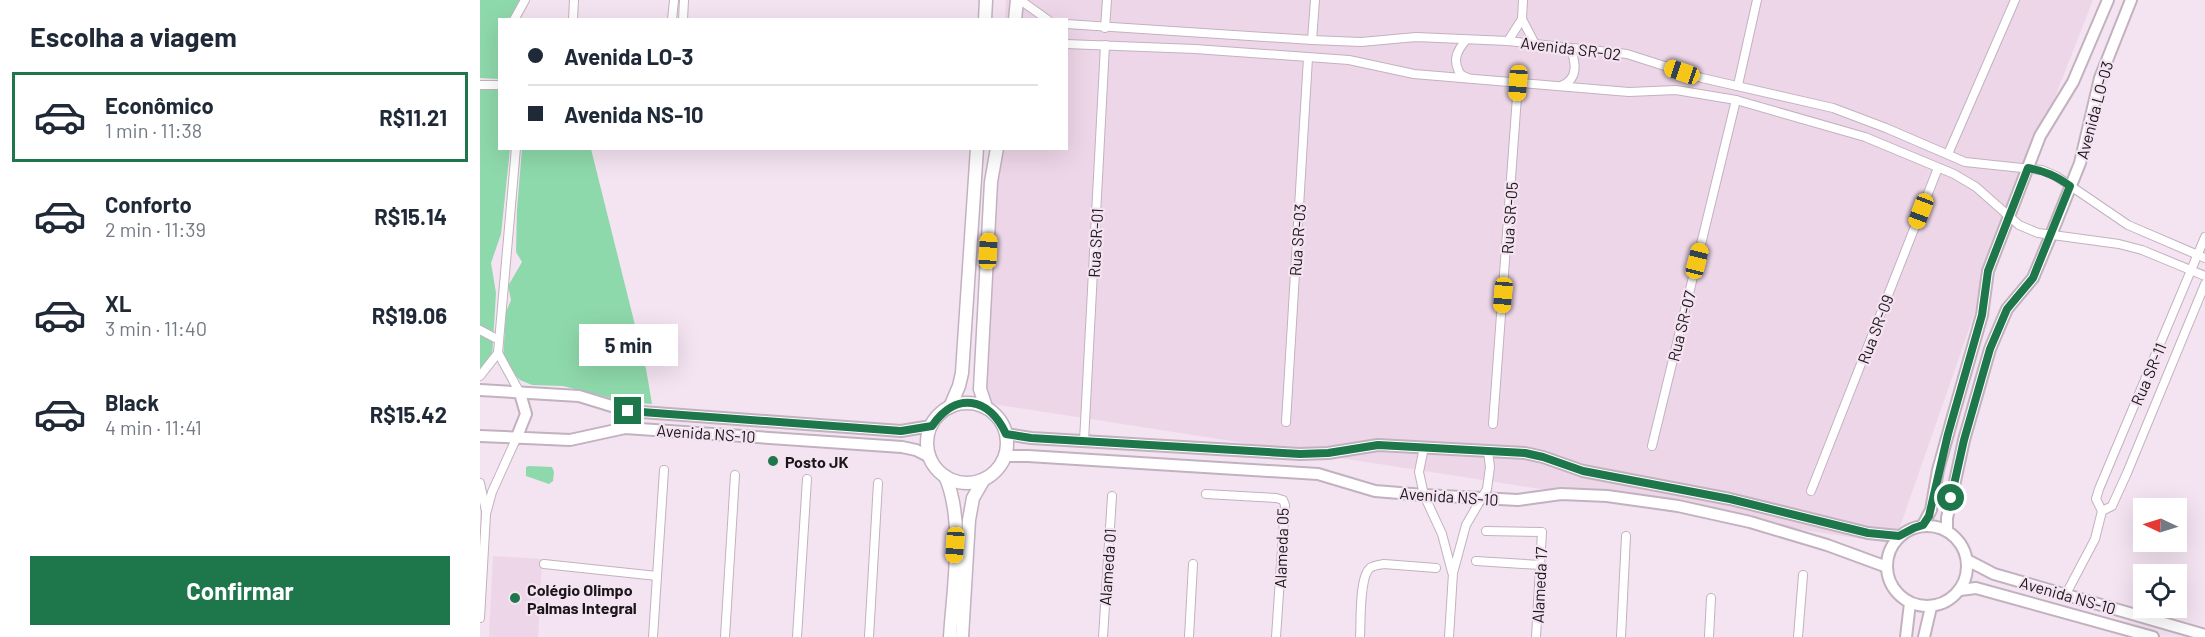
<!DOCTYPE html>
<html lang="pt">
<meta charset="utf-8">
<style>
:root{--surface:#fff;--page:#f2f2f3;--text:#1f2937;--muted:#747a83;--line:#e0e1e3;--accent:#1e774b}
body{margin:0;font-family:Barlow,sans-serif;background:var(--page);color:var(--text);height:100vh;display:flex;flex-direction:column;font-size:22px;white-space:nowrap}
*{box-sizing:border-box;margin:0}
p{font-size:20px;color:var(--muted)}
.icon{flex:none;width:33px;height:33px;fill:none;stroke:currentColor;stroke-width:2;stroke-linecap:round;stroke-linejoin:round}
.map{position:relative;flex:1;overflow:hidden}
.details{display:flex;flex-direction:column;background:var(--surface);width:480px}
.details>*{flex:none}
.top-card{position:absolute;left:18px;top:18px;width:570px;height:132px;border-radius:0px;box-shadow:0 6px 24px #0002;display:grid;align-content:center;height:132px;padding:0 30px;background:var(--surface)}
.needle{width:39px;rotate:274deg}
.buttons{position:absolute;left:1653px;top:498px;display:grid;gap:12px}
.buttons a{display:grid;place-items:center;width:54px;height:54px;border-radius:0px;background:var(--surface);box-shadow:0 6px 24px #0002;font-size:30px}
.end{position:absolute;width:27px;height:27px;margin:-14px;border:8px solid #1e774b;background:#fff;box-shadow:0 0 0 3px #fff}
.from{border-radius:50%}
.bubble{position:absolute;height:42px;border-radius:0px;background:var(--surface);box-shadow:0 6px 24px #0002;font-size:20px;font-weight:700;line-height:42px;text-align:center}
.car{position:absolute;width:18px;height:36px;margin:-18px -9px;border-radius:8px;box-shadow:0 0 4px 2px #0007;background:linear-gradient(#f5c518 24%,#345 0 40%,#f5c518 0 76%,#345 0 86%,#f5c518 0)}
.top-card b{display:flex;align-items:center;gap:21px;height:57px;font-size:22px}
.top-card b+b{border-top:2px solid var(--line)}
.top-card i{width:15px;height:15px;background:var(--text)}
ul{padding:0;list-style:none}
li{display:flex;align-items:center;gap:18px;height:90px;margin:0 12px 9px;padding:0 18px;border:3px solid transparent;border-radius:0px}
li div{flex:1}
li b{display:block;font-size:22px}
li em{font-style:normal;font-weight:700}
li.current{border-color:var(--accent)}
li>.icon{width:54px;height:54px;stroke-width:1.5}
h2{padding:0 30px;font-size:27px;line-height:72px}
.button{display:flex;gap:12px;margin-top:auto;padding:12px 30px}
.button a{flex:1;height:69px;border-radius:0px;background:var(--accent);color:#fff;font-size:24px;font-weight:700;line-height:69px;text-align:center}
main{display:flex;flex:1;min-height:0}
.map>svg:first-child{display:block}
</style>
<main>
<section class="details">
<h2>Escolha a viagem</h2>
<ul>
<li class="current"><svg class="icon" aria-label="car" viewBox="0 0 24 24"><path d="M5 17H2v-5l4-1 3-4h7l3 4 3 1v5h-3M9 17h6M6 11h13"/><circle cx="7" cy="17" r="2"/><circle cx="17" cy="17" r="2"/></svg><div><b>Econômico</b><p>1 min · 11:38</p></div><em>R$11.21</em></li>
<li><svg class="icon" aria-label="car" viewBox="0 0 24 24"><path d="M5 17H2v-5l4-1 3-4h7l3 4 3 1v5h-3M9 17h6M6 11h13"/><circle cx="7" cy="17" r="2"/><circle cx="17" cy="17" r="2"/></svg><div><b>Conforto</b><p>2 min · 11:39</p></div><em>R$15.14</em></li>
<li><svg class="icon" aria-label="car" viewBox="0 0 24 24"><path d="M5 17H2v-5l4-1 3-4h7l3 4 3 1v5h-3M9 17h6M6 11h13"/><circle cx="7" cy="17" r="2"/><circle cx="17" cy="17" r="2"/></svg><div><b>XL</b><p>3 min · 11:40</p></div><em>R$19.06</em></li>
<li><svg class="icon" aria-label="car" viewBox="0 0 24 24"><path d="M5 17H2v-5l4-1 3-4h7l3 4 3 1v5h-3M9 17h6M6 11h13"/><circle cx="7" cy="17" r="2"/><circle cx="17" cy="17" r="2"/></svg><div><b>Black</b><p>4 min · 11:41</p></div><em>R$15.42</em></li>
</ul>
<div class="button"><a>Confirmar</a></div>
</section>
<div class="map">
<svg width="1725" height="637" viewBox="0 0 1725 637">
<rect width="100%" height="100%" fill="#f4e3f1"/>
<!-- built -->
<g fill="#edd6e8">
<path d="M 526,0 L 1613,0 L 1527,220 L 1414,544 L 500,402 L 517,149 L 586,148 L 586,20 L 525,19 Z"/>
<path d="M 13,556 L 62,559 L 58,637 L 9,637 Z"/>
</g>
<!-- green -->
<g fill="#8ed9ab">
<path d="M 0,0 L 43,0 L 34,19 L 20,20 L 19,79 L 0,78 Z"/>
<path d="M 0,87 L 19,87 L 20,148 L 30,149 L 21,234 L 11,263 L 16,293 L 12,358 L 0,369 Z"/>
<path d="M 42,149 L 111,149 L 166,369 L 172,404 L 146,402 L 83,386 L 52,385 L 40,380 L 27,367 L 23,360 L 26,312 L 31,300 L 28,286 L 42,262 L 36,252 L 37,209 Z"/>
<path d="M 49,466 L 72,467 L 74,472 L 73,481 L 69,484 L 46,476 L 46,467 Z"/>
</g>
<g fill="none" stroke-linecap="round" stroke-linejoin="round">
<!-- street casing -->
<g stroke="#c2b2bf" stroke-width="10">
<g id="street">
<path d="M 540,0 L 568,20"/>
<path d="M 1042,19 L 1055,44"/>
<path d="M 34,20 L 45,0"/>
<path d="M 93,20 L 94,0"/>
<path d="M 192,20 L 194,0"/>
<path d="M 203,20 L 204,0"/>
<path d="M 586,24 L 832,40 L 881,42 L 936,37 L 1028,41 L 1147,54 L 1222,78 L 1353,108 L 1406,128 L 1485,162 L 1562,170 L 1576,176 L 1648,225 L 1725,258"/>
<path d="M 625,28 L 627,0"/>
<path d="M 832,40 L 835,0"/>
<path d="M 986,40 C 976,52 972,61 981,75 L 988,78"/>
<path d="M 1028,41 L 1042,19 L 1043,0"/>
<path d="M 586,44 L 715,49 L 869,60 L 934,74 L 1149,92 L 1196,90 L 1256,100 L 1385,137 L 1474,174 L 1496,187 L 1539,225 L 1558,233 L 1639,244 L 1662,250 L 1725,276"/>
<path d="M 0,85 L 20,85"/>
<path d="M 1258,85 L 1277,0"/>
<path d="M 1081,86 C 1099,79 1096,62 1090,48"/>
<path d="M 1468,154 L 1535,0"/>
<path d="M 0,330 L 19,340"/>
<path d="M 18,353 L 36,148"/>
<path d="M 18,353 L 40,393"/>
<path d="M 0,376 L 18,353"/>
<path d="M 806,422 L 828,58"/>
<path d="M 1013,424 L 1038,83"/>
<path d="M 604,441 L 625,45"/>
<path d="M 1172,446 L 1256,100"/>
<path d="M 944,447 L 939,472 L 944,495 L 962,534 L 972,572"/>
<path d="M 0,483 L 6,511"/>
<path d="M 1331,491 L 1458,168"/>
<path d="M 726,494 L 796,498 L 803,500 L 805,505 L 796,637"/>
<path d="M 1622,511 L 1632,506 L 1647,473 L 1725,284"/>
<path d="M 1006,531 L 1062,532 L 1056,637"/>
<path d="M 996,561 L 1060,565"/>
<path d="M 64,564 L 177,576"/>
<path d="M 1586,594 L 1615,539 L 1622,511 L 1616,499 L 1619,489 L 1725,237"/>
<path d="M 0,618 L 6,514 L 12,492 L 36,439"/>
<path d="M 173,637 L 184,470"/>
<path d="M 245,637 L 255,475"/>
<path d="M 317,637 L 327,479"/>
<path d="M 389,637 L 398,483"/>
<path d="M 623,637 L 632,496"/>
<path d="M 709,637 L 713,564"/>
<path d="M 880,637 C 881,622 879,577 890,568 C 894,565 899,565 904,564 L 956,568"/>
<path d="M 969,637 L 973,573 L 986,525 L 1007,489 L 1010,467 L 1008,451"/>
<path d="M 1141,637 L 1146,536"/>
<path d="M 1229,637 L 1231,598"/>
<path d="M 1318,637 L 1323,575"/>
</g>
</g>
<!-- secondary casing -->
<g stroke="#c2b2bf" stroke-width="14">
<g id="secondary">
<path d="M 0,390 L 99,396 L 148,411 L 421,431 L 451,426"/>
<path d="M 526,434 L 551,438 L 820,454 L 848,453 L 898,445 L 1045,453 L 1063,457 L 1103,471 L 1250,499 L 1388,533 L 1419,536"/>
<path d="M 0,436 L 90,440 L 145,428 L 422,447 L 436,450 L 450,457"/>
<path d="M 36,439 L 46,414 L 40,393"/>
<path d="M 525,456 L 548,456 L 838,474 L 895,491 L 944,495 L 1038,500 L 1081,494 L 1127,496 L 1198,506 L 1270,522 L 1347,545 L 1407,567"/>
<path d="M 1443,525 L 1451,510 L 1458,470 L 1473,416 L 1502,315 L 1508,271 L 1560,136 L 1593,82 L 1628,0"/>
<circle cx="1447" cy="566" r="40"/>
<path d="M 1467,531 L 1467,518 L 1484,440 L 1510,349 L 1527,309 L 1553,278 L 1571,235 L 1600,163 L 1620,78 L 1651,0"/>
<path d="M 1487,560 L 1514,574 L 1725,635"/>
<path d="M 1480,590 L 1496,588 L 1673,637"/>
<path d="M 1426,637 L 1430,603"/>
<path d="M 1444,637 L 1451,607"/>
</g>
</g>
<!-- primary casing -->
<g stroke="#c2b2bf" stroke-width="15">
<g id="primary">
<path d="M 505,20 L 506,0"/>
<path d="M 535,20 L 537,0"/>
<circle cx="487" cy="443" r="40"/>
<path d="M 470,407 L 479,386 L 482,373 L 497,148"/>
<path d="M 506,407 L 500,389 L 511,182 L 517,148"/>
<path d="M 465,476 C 485,520 473,588 470,637"/>
<path d="M 482,637 L 489,520 L 493,498 L 504,479"/>
</g>
</g>
<!-- street -->
<use href="#street" stroke="#fff" stroke-width="8"/>
<!-- secondary -->
<use href="#secondary" stroke="#fff" stroke-width="10"/>
<!-- primary -->
<use href="#primary" stroke="#fff" stroke-width="12"/>
</g>
<g fill="none" stroke-linecap="round" stroke-linejoin="round">
<!-- route -->
<path stroke="#1e774b" stroke-width="8" d="M 148,411 L 421,431 L 452,426 C 476,391 509,397 526,434 L 551,438 L 820,454 L 848,453 L 898,445 L 1045,453 L 1063,457 L 1103,471 L 1250,499 L 1388,533 L 1419,536 L 1434,528 L 1443,525 L 1449,516 L 1468,434 L 1502,315 L 1508,271 L 1548,168 C 1565,171 1576,176 1590,186 L 1553,278 L 1527,309 L 1510,349 L 1484,440 L 1471,498"/>
</g>
<!-- markers -->
<g fill="#1e774b" stroke="#f4e3f1" stroke-width="2">
<circle cx="293" cy="461" r="6"/>
<circle cx="35" cy="598" r="6"/>
</g>
<g text-anchor="middle" dominant-baseline="central" stroke-width="4.5" stroke-linejoin="round" paint-order="stroke">
<!-- street labels -->
<g font-size="16" fill="#1b161a" stroke="#f4e3f1">
<text transform="translate(1091 48) rotate(7)">Avenida SR-02</text>
<text transform="translate(1614 110) rotate(-75)">Avenida LO-03</text>
<text transform="translate(1029 218) rotate(-86)">Rua SR-05</text>
<text transform="translate(817 240) rotate(-86)">Rua SR-03</text>
<text transform="translate(615 243) rotate(-87)">Rua SR-01</text>
<text transform="translate(1201 326) rotate(-76)">Rua SR-07</text>
<text transform="translate(1395 329) rotate(-69)">Rua SR-09</text>
<text transform="translate(1668 374) rotate(-67)">Rua SR-11</text>
<text transform="translate(226 433) rotate(4)">Avenida NS-10</text>
<text transform="translate(969 496) rotate(4)">Avenida NS-10</text>
<text transform="translate(801 548) rotate(-88)">Alameda 05</text>
<text transform="translate(627 567) rotate(-86)">Alameda 01</text>
<text transform="translate(1059 585) rotate(-87)">Alameda 17</text>
<text transform="translate(1588 595) rotate(16)">Avenida NS-10</text>
</g>
<!-- poi labels -->
<g font-size="16" font-weight="bold" fill="#1b161a" stroke="#f4e3f1" text-anchor="start">
<text x="305" y="461">Posto JK</text>
<text x="47" y="589">Colégio Olimpo<tspan x="47" dy="18">Palmas Integral</tspan></text>
</g>
</g>
</svg>
<div class="buttons">
<a><svg class="needle" viewBox="-14 -14 28 28"><path d="M0-13l5 13h-10z" fill="#e53935"/><path d="M0 13l5-13h-10z" fill="#747a83"/></svg></a>
<a><svg class="icon" aria-label="locate" viewBox="0 0 24 24"><circle cx="12" cy="12" r="6"/><path d="M12 2v4M12 18v4M2 12h4M18 12h4"/></svg></a>
</div>
<i class="end from" style="left:1471px;top:498px"></i>
<i class="end" style="left:148px;top:411px"></i>
<div class="bubble" style="left:99px;top:324px;width:99px">5 min</div>
<i class="car" style="left:1202px;top:72px;rotate:289deg"></i>
<i class="car" style="left:1038px;top:83px;rotate:184deg"></i>
<i class="car" style="left:1441px;top:211px;rotate:201deg"></i>
<i class="car" style="left:508px;top:251px;rotate:3deg"></i>
<i class="car" style="left:1217px;top:261px;rotate:14deg"></i>
<i class="car" style="left:1023px;top:295px;rotate:185deg"></i>
<i class="car" style="left:475px;top:545px;rotate:184deg"></i>
<div class="top-card">
<b><i class="from"></i>Avenida LO-3</b>
<b><i></i>Avenida NS-10</b>
</div>
</div>
</main>
